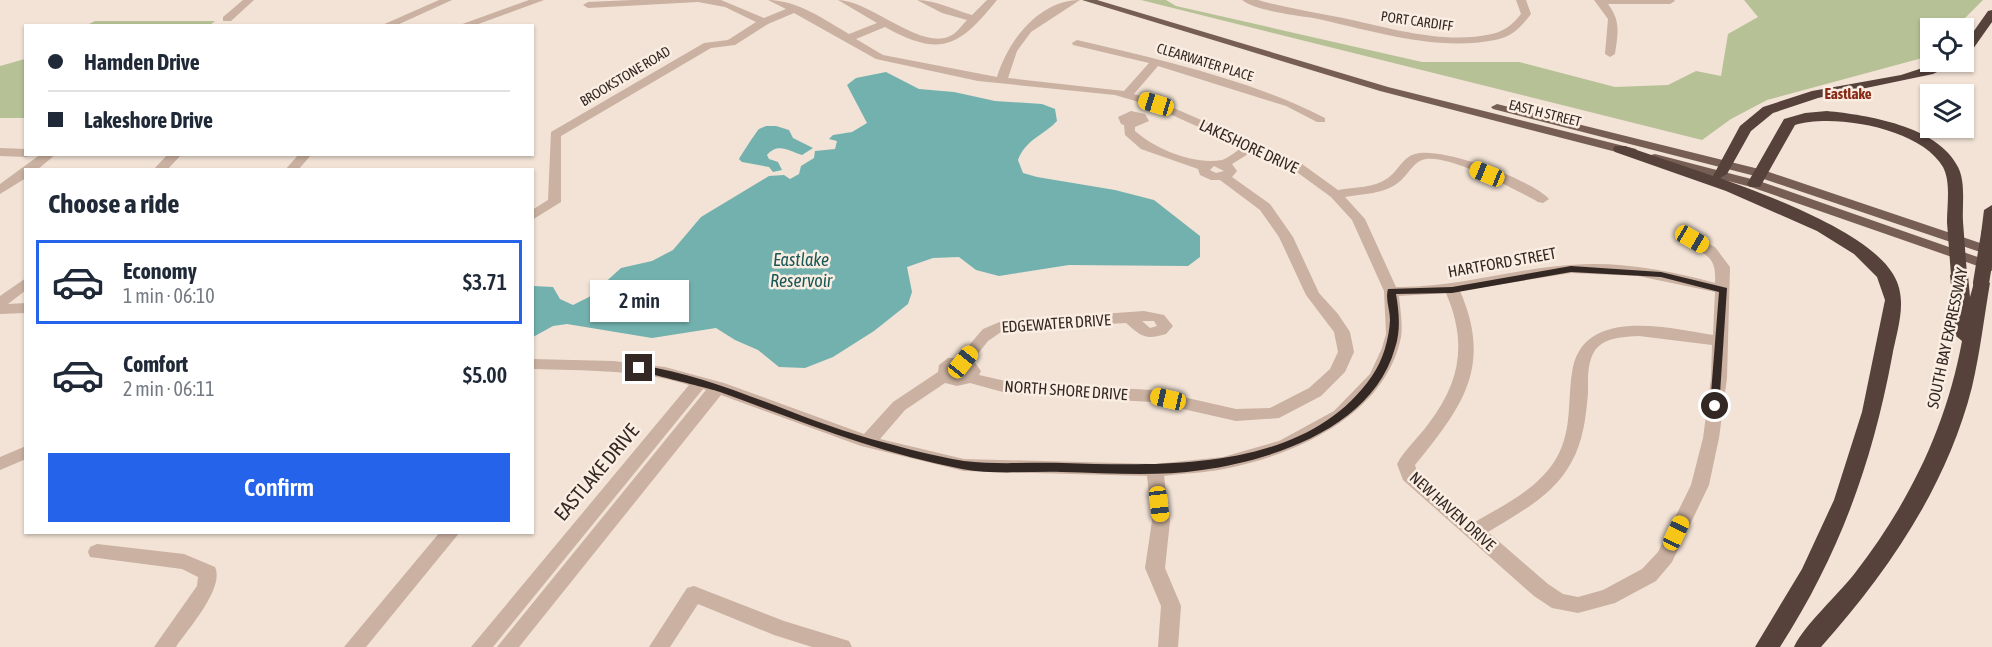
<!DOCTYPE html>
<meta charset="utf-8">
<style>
:root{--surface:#fff;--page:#f6f6f7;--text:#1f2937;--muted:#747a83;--line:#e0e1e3;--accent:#2563eb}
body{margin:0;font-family:"Asap Condensed",sans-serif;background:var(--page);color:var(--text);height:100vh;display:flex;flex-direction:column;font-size:22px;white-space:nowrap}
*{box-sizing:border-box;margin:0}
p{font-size:20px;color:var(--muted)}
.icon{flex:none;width:33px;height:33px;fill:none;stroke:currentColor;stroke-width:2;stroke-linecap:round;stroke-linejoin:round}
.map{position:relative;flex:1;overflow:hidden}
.side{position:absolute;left:24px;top:168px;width:510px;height:366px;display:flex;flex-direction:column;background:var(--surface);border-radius:0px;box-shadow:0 2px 4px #0004}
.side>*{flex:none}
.guide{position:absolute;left:24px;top:24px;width:510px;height:132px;border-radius:0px;box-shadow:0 2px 4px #0004;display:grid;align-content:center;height:132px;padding:0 24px;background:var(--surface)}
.tools{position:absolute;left:1920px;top:18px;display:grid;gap:12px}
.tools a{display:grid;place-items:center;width:54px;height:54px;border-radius:0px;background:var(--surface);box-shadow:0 2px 4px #0004;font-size:30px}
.end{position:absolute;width:27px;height:27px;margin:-14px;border:8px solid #342824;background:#fff;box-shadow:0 0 0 3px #fff}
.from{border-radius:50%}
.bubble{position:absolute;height:42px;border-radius:0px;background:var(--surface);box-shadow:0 2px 4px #0004;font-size:20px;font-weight:600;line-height:42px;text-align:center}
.car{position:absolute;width:18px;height:36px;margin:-18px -9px;border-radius:8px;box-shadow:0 0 4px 2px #0007;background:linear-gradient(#f5c518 24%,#345 0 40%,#f5c518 0 76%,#345 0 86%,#f5c518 0)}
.guide b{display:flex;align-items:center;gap:21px;height:57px;font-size:22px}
.guide b+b{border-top:2px solid var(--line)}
.guide i{width:15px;height:15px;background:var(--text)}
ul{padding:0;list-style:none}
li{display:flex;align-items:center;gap:18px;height:84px;margin:0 12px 9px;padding:0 12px;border:3px solid transparent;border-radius:0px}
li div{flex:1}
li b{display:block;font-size:22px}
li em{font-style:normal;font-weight:600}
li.on{border-color:var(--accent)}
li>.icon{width:54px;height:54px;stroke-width:1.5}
h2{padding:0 24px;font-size:27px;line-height:72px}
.primary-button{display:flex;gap:12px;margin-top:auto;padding:12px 24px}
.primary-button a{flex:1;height:69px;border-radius:0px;background:var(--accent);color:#fff;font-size:24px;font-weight:600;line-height:69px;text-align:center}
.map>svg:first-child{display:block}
</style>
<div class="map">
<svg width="1992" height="647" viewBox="0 0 1992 647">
<rect width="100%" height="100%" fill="#f2e3d6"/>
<!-- green -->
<g fill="#b6c195">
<path d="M 1141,0 L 1166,0 L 1176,6 L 1422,62 L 1519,62 L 1615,87 L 1668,85 L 1696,71 L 1721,76 L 1728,34 L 1758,17 L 1744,0 L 1983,0 L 1955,28 L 1930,28 L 1930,53 L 1926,57 L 1767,100 L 1731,119 L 1702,140 Z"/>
<path d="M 95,21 L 215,21 L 209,26 L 87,25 Z"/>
<path d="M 25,59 L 25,118 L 0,118 L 0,66 Z"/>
</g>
<!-- water -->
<g fill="#73b1af">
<path d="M 886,72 L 919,89 L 954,92 L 995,101 L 1042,104 L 1055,109 L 1057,121 C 1044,135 1025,140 1018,160 L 1023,173 L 1037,177 L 1115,190 L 1154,200 L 1200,236 L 1200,257 L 1188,266 L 1069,265 L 999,276 L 976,270 L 959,257 L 933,258 L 907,267 L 912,292 L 908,304 L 874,331 L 833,357 L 805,368 L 779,367 L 758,350 L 735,340 L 716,328 L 652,338 L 567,324 L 553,326 L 533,337 L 533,286 L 553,287 L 560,299 L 573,305 L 589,297 L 621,268 L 652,261 L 673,250 L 701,217 L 769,176 L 784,175 L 790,179 L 799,174 L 801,166 L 814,158 L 815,151 L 835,149 L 837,141 L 829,139 L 833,135 L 852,132 L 867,123 L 847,85 L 856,78 Z"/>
<path d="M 766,126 L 776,126 L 789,130 L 793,138 L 813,148 L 802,155 C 789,151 778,142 767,155 L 769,159 L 778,162 L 782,170 L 773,172 L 769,167 L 742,162 L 739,159 C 740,157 756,132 759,129 Z"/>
</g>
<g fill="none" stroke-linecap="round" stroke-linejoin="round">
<!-- minor -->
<g fill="#cab1a1" fill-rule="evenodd">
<path d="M 243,0 L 254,0 L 231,21 L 223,21 L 223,17 Z"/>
<path d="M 439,0 L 452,0 L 395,26 L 380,26 Z"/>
<path d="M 529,0 L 544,0 L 473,26 L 457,26 Z"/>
<path d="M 632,0 L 721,0 L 764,18 L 786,9 L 768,0 C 797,0 825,20 849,34 L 877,23 L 838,0 C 869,0 922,51 950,36 C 957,33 962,25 967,20 L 942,13 L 917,0 C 936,0 954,10 972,15 L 987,0 L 997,0 C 959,47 941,58 885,27 L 856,39 L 883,55 L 997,77 C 1008,41 1039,0 1080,0 L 1031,32 L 1017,51 L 1008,78 L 1124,91 L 1149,63 L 1073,45 L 1072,43 L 1077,40 C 1157,59 1252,80 1325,118 L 1325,122 L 1317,122 L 1286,106 L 1158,66 L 1134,94 L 1160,102 L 1302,164 L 1338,190 C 1355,187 1374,188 1388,178 C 1398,171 1403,157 1415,154 C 1441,146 1532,180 1549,199 L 1543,203 L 1538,202 C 1517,190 1444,151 1422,160 C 1412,164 1407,176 1399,182 C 1385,194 1362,194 1345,197 L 1365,219 L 1396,287 C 1455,288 1511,269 1570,265 C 1618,261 1669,270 1715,283 C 1717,251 1702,258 1685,239 L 1692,235 L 1715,247 L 1730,267 L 1727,378 L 1719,438 L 1709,485 L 1672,562 L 1656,581 L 1615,603 L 1578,613 L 1552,608 L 1534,596 L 1403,480 L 1397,464 C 1405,449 1419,437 1429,423 C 1461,381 1467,342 1446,293 L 1399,296 C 1400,308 1403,324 1401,337 C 1385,416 1295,455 1224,469 C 1205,473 1184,473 1164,476 L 1170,521 L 1165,568 L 1181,606 L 1178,647 L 1158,647 L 1161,606 L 1145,568 L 1152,521 L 1147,476 L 964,471 L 861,446 L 721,395 L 519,647 L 497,647 L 706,390 L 703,389 L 493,647 L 471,647 L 689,385 C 638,369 585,371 532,369 L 532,359 L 613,361 L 665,367 L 724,383 L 864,434 L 893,402 L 938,372 L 939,365 L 948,358 L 958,358 L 983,329 L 1002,321 L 1144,311 L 1164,315 L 1173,326 L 1166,334 C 1145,340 1142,337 1126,323 L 1004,330 L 988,341 L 973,360 L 981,371 L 979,375 L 1010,382 L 1152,390 L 1236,409 L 1270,408 L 1309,388 L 1330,369 L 1338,352 L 1334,332 L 1306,295 L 1279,237 L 1260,210 L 1220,180 L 1211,180 L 1200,175 L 1198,169 L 1141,149 L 1125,135 L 1124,125 L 1121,124 L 1118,117 L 1131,111 L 1145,114 L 1149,121 L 1135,127 L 1135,131 C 1157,150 1194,165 1222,160 C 1229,158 1237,150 1243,147 L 1152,106 L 1115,95 L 978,81 L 876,59 L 794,13 L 768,24 L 735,45 L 711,48 L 561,136 L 561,202 L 532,220 L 532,210 L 548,200 L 551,132 L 704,43 L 728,40 L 756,22 L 725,7 L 698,2 L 588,8 L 583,5 L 588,2 ZM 1253,151 L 1294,170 L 1331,197 L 1352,220 L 1384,291 L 1386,334 L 1382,348 L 1370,374 L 1334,411 L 1279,441 L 1223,457 L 1155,464 L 964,459 L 880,439 L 905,410 L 945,383 L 957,386 L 970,383 L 1010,394 L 1152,402 L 1236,421 L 1279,418 L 1321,396 L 1345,372 L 1354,352 L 1350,332 L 1338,314 L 1319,293 L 1293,237 L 1270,204 L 1232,177 L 1237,171 L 1232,164 ZM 1214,166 L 1224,171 L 1216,173 L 1210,170 ZM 1571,273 L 1638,276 L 1715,292 L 1713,335 C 1670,328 1586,307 1573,367 C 1567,397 1573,429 1557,457 C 1540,488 1504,505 1475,522 L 1417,472 L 1415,465 C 1462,407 1493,367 1460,291 ZM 1142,321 L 1154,321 L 1157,326 L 1150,328 ZM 1639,336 L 1712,345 L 1711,378 L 1703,438 L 1691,485 L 1658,552 L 1642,569 L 1603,590 L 1578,597 L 1563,594 L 1548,584 L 1488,532 C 1519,513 1553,496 1571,463 C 1583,442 1586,417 1588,393 C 1588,380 1587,364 1594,352 C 1603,337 1624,337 1639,336 ZM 957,368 L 964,369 L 964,374 L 955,375 L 953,371 Z"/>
<path d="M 1242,0 L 1258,0 C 1286,8 1314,12 1343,18 C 1390,28 1444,45 1492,34 C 1505,31 1513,24 1521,14 L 1516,0 L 1526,0 L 1531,14 C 1521,27 1512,37 1495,40 C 1435,52 1371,30 1313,18 C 1295,15 1256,11 1242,0 Z"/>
<path d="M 1594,0 L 1674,0 L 1675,1 L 1670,4 L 1608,4 C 1621,21 1618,34 1615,54 L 1610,57 L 1605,54 L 1608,19 Z"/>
<path d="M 0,148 L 26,149 L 26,154 L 31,154 L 26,157 L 0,156 Z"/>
<path d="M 41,154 L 56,154 L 37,170 L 26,170 L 26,178 L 0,194 L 0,184 Z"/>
<path d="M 168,154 L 182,154 L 167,170 L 153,170 Z"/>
<path d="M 299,154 L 312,154 L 298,170 L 285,170 Z"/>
<path d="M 26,278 L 26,290 L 8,304 L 26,303 L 26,313 L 0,314 L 0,296 Z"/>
<path d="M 26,446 L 26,459 L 0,470 L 0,457 Z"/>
<path d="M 440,532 L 460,532 L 366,647 L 344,647 Z"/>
<path d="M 97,544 L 184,554 L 215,567 C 225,588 188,629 176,647 L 154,647 L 197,586 L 198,577 L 182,569 L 90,557 L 88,552 L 90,547 Z"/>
<path d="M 694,586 L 784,621 L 849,641 L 852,647 L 812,647 L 774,635 L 698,604 L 670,647 L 649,647 L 687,588 Z"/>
</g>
<!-- major -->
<g fill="#775e54" fill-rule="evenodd">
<path d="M 1082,0 L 1097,0 L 1388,87 L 1636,149 L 1638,152 L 1632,156 L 1380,91 Z"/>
<path d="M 1497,104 L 1763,170 L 1992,247 L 1992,256 L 1755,176 L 1493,109 L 1491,107 Z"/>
<path d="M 1655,154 L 1759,181 L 1992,262 L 1992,271 L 1751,187 L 1651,161 L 1651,155 Z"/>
</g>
<!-- highway -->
<g fill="#56413b" fill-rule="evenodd">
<path d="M 1992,10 L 1992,22 L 1968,56 L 1964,57 L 1964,45 L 1988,11 Z"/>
<path d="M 1941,62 L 1957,62 L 1933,74 L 1818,98 L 1773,113 L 1751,131 L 1727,174 L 1720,178 C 1766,195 1867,231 1893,274 C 1909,300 1897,329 1892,357 C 1872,464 1839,555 1780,647 L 1755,647 L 1802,569 L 1834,500 L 1862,412 L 1885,300 L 1877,277 L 1854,254 L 1817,231 L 1726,191 L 1615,152 L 1613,149 L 1615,146 L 1625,146 L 1713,176 L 1740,126 L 1763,107 L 1812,91 L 1901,75 Z"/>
<path d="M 1827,111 C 1867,115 1938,126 1958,167 C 1966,183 1962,205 1963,222 L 1961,225 L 1949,225 L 1947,222 C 1947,205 1951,182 1943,167 C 1921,128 1833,113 1795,125 L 1760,187 L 1750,187 L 1747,184 L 1784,119 L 1805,113 Z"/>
<path d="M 1992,205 L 1992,238 L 1989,239 L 1981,234 L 1984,210 Z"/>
<path d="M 1959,270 L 1968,275 L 1970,297 L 1975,279 L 1981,278 L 1990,283 C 1984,318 1980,353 1972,387 C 1947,486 1888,572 1821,647 L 1794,647 C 1805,624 1838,595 1855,573 C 1909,503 1946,428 1962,341 L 1956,336 L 1950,275 Z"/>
</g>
<!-- highway-bridge -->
<g stroke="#56413b" stroke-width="16">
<path d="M 1955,222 L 1959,275"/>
<path d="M 1981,283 L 1989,234"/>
</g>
</g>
<!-- route -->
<path fill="#342824" d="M 1571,266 L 1661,272 L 1727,288 L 1719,409 L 1710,406 L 1719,292 L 1661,277 L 1571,272 L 1452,293 L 1396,294 C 1399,312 1401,330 1395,348 C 1373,427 1274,460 1202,470 C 1156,477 1108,473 1062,472 C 1030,471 993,475 962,469 C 878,453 800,421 720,392 C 706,387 638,372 633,368 L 639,365 C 720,377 792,417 871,439 C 901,447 933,456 964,461 C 996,465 1031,462 1063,463 C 1165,466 1306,472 1372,376 C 1383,360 1389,339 1390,320 C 1390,310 1385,299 1388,289 L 1452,287 Z"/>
<g text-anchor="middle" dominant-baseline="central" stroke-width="5" stroke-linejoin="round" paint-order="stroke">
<!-- far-street labels -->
<g font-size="14" fill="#342824" stroke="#faede2">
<text transform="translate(1417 21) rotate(8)">PORT CARDIFF</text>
<text transform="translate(1205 62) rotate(17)">CLEARWATER PLACE</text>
<text transform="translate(625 76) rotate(-31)">BROOKSTONE ROAD</text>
<text transform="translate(1545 113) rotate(14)">EAST H STREET</text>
</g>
<!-- far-neighbourhood labels -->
<g font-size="15" font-weight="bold" fill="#882b19" stroke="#faede2">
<text x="1848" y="93">Eastlake</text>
</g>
<!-- street labels -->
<g font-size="16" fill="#342824" stroke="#faede2">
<text transform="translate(1249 146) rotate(25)">LAKESHORE DRIVE</text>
<text transform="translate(1502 262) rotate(-10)">HARTFORD STREET</text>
<text transform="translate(1056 323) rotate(-4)">EDGEWATER DRIVE</text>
<text transform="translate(1947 338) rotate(-78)">SOUTH BAY EXPRESSWAY</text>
<text transform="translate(1066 390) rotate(4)">NORTH SHORE DRIVE</text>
<text transform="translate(1453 511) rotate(42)">NEW HAVEN DRIVE</text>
</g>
<!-- water labels -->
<g font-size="18" font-style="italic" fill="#185857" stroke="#faede2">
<text x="801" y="259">Eastlake<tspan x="801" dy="21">Reservoir</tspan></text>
</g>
<!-- near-street labels -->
<g font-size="20" fill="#342824" stroke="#faede2">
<text transform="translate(596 472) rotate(-50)">EASTLAKE DRIVE</text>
</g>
</g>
</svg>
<div class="tools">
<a><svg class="icon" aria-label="locate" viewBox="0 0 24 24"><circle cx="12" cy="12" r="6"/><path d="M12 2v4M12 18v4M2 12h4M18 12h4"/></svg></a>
<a><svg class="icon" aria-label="layers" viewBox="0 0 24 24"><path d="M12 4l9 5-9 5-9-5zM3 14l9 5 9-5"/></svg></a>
</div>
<i class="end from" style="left:1715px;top:406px"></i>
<i class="end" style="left:639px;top:368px"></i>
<div class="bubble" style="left:590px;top:280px;width:99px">2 min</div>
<i class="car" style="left:1156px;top:104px;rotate:287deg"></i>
<i class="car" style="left:1487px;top:174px;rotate:292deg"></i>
<i class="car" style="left:1692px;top:239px;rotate:120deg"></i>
<i class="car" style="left:963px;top:362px;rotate:39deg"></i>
<i class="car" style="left:1168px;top:399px;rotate:283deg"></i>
<i class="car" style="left:1159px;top:504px;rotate:173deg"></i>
<i class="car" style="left:1676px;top:533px;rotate:25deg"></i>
<div class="guide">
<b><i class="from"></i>Hamden Drive</b>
<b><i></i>Lakeshore Drive</b>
</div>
<section class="side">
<h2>Choose a ride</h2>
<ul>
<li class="on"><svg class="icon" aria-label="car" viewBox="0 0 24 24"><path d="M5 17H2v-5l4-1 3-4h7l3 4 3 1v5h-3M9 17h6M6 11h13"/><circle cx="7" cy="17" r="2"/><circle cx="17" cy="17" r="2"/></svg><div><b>Economy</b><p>1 min · 06:10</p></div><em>$3.71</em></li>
<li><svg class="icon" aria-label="car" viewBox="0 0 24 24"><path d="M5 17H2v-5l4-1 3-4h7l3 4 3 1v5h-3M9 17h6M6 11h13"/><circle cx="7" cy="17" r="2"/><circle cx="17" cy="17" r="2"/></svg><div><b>Comfort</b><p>2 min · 06:11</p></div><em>$5.00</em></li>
</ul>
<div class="primary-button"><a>Confirm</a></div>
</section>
</div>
